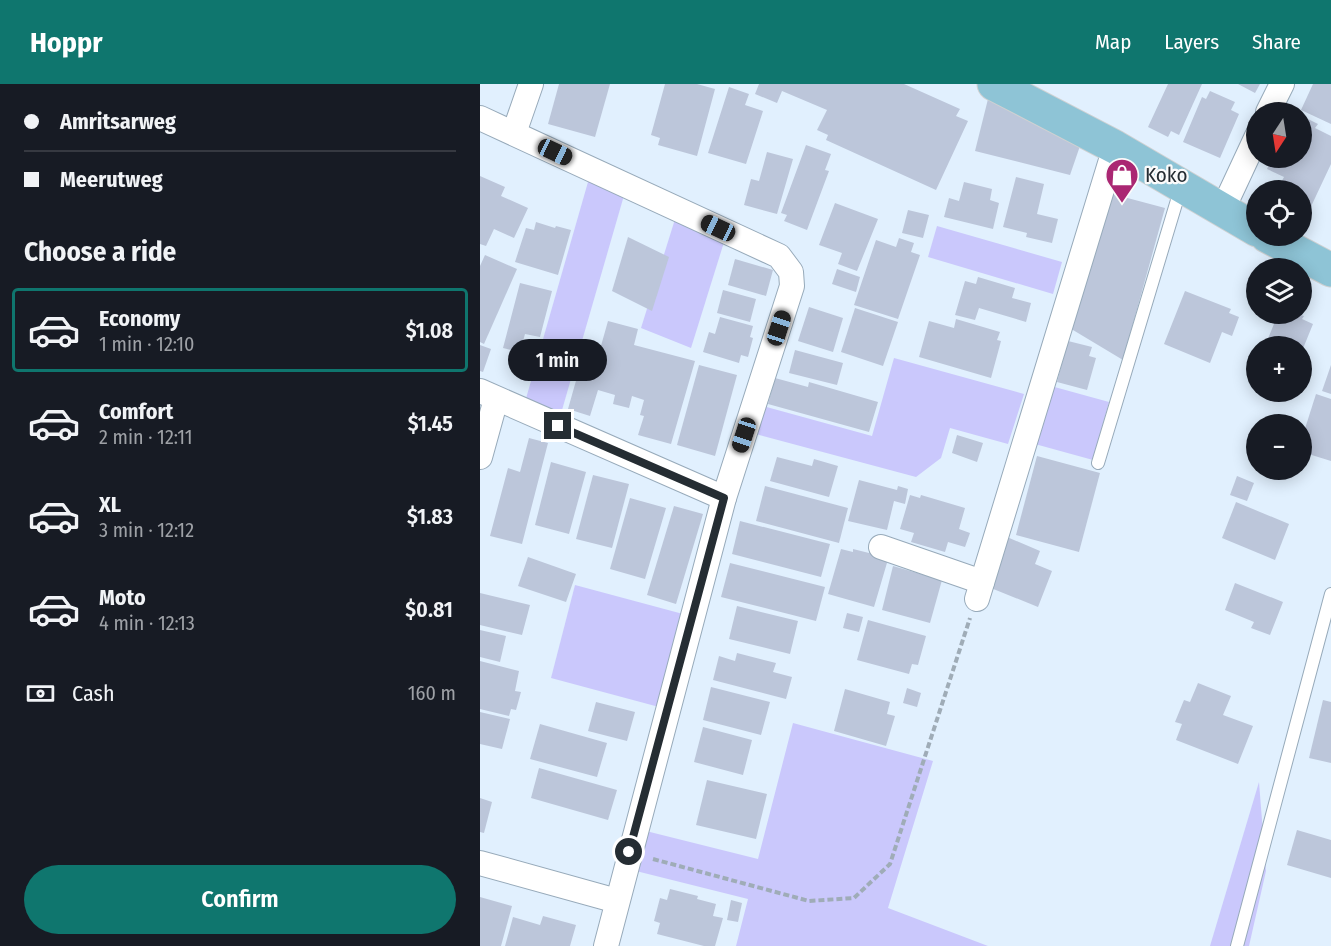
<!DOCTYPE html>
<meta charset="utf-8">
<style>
:root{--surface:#171b24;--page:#20242c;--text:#f1f3f6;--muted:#9ea1a6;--line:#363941;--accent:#0f766e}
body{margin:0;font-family:"Fira Sans Condensed",sans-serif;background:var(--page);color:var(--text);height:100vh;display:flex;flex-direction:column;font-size:22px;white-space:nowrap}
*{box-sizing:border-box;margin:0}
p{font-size:20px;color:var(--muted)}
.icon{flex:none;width:33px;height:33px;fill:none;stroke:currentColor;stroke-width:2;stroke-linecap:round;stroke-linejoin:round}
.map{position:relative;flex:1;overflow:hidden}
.sheet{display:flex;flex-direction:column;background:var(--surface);width:480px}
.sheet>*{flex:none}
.banner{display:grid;align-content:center;height:132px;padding:0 24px;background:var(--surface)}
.needle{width:39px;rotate:192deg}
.controls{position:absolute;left:766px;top:18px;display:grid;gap:12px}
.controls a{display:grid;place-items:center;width:66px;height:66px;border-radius:50%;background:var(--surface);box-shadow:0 3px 15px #0003;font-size:30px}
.end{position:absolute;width:27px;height:27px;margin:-14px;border:8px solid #252d33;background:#fff;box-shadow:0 0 0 3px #fff}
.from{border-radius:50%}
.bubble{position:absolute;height:42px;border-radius:21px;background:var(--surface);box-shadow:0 3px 15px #0003;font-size:20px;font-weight:600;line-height:42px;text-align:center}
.car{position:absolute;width:18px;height:36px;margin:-18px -9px;border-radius:8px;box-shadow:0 0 4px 2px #0007;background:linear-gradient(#222 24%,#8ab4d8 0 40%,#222 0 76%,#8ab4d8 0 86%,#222 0)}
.banner b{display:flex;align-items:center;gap:21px;height:57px;font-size:22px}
.banner b+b{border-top:2px solid var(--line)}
.banner i{width:15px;height:15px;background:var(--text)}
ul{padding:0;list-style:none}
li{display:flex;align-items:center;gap:18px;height:84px;margin:0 12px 9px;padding:0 12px;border:3px solid transparent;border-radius:6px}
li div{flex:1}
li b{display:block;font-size:22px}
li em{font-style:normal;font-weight:600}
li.current{border-color:var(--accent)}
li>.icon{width:54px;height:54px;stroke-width:1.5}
h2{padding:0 24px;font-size:27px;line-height:72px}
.pay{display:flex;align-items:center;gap:15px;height:66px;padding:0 24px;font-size:22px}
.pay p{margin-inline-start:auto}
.primary-button{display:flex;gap:12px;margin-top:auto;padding:12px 24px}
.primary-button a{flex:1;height:69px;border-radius:36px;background:var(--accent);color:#fff;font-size:24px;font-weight:600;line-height:69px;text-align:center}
header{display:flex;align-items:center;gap:36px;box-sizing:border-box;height:84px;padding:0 30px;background:var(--accent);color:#fff}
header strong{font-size:28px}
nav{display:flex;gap:33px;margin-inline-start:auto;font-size:21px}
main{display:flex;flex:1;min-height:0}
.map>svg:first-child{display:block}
</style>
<header>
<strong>Hoppr</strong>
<nav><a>Map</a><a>Layers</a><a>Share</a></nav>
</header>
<main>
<section class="sheet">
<div class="banner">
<b><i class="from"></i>Amritsarweg</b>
<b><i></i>Meerutweg</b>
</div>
<h2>Choose a ride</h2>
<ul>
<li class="current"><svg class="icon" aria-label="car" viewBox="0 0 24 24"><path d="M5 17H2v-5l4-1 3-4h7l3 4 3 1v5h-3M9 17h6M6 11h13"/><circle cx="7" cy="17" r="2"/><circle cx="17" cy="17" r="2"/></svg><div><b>Economy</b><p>1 min · 12:10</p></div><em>$1.08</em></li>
<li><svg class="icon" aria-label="car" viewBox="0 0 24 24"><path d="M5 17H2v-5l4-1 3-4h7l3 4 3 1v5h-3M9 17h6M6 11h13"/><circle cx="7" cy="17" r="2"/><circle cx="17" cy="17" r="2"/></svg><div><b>Comfort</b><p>2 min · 12:11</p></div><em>$1.45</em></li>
<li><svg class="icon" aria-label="car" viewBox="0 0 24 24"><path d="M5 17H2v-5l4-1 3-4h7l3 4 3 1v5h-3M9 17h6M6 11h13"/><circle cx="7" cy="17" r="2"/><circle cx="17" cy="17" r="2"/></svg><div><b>XL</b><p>3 min · 12:12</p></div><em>$1.83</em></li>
<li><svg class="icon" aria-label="car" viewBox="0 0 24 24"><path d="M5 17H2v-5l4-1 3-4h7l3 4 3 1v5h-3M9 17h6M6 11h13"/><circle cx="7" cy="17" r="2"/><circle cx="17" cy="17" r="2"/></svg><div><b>Moto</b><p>4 min · 12:13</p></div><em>$0.81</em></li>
</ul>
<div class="pay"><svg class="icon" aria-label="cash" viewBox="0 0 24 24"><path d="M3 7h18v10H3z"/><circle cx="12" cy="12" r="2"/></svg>Cash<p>160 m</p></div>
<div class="primary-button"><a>Confirm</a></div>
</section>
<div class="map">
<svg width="851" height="862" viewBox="0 0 851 862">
<rect width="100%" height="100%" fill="#e1f0fe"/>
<!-- green -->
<g fill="#cac8fc">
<path d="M 110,91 L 145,108 L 80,333 L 45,318 Z"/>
<path d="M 196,132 L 245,155 L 211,264 L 161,244 Z"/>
<path d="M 457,142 L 582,178 L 573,210 L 448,173 Z"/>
<path d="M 414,274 L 544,310 L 528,360 L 470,344 L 461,374 L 436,393 L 272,349 L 279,321 L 392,352 Z"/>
<path d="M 560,299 L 629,318 L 613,376 L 544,357 Z"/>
<path d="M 95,501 L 203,530 L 179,623 L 71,594 Z"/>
<path d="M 313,639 L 453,677 L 408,824 L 508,862 L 256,862 L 268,815 L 148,785 L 158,745 L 278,775 Z"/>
<path d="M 779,698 L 786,787 L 769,862 L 730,862 Z"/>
</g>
<!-- building -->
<g fill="#bcc6da">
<path d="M 79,0 L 130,0 L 115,53 L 68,40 Z"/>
<path d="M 185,0 L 217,0 L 235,5 L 217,72 L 178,61 L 180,54 L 171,51 Z"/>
<path d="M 279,0 L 424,0 L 480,25 L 476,32 L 488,37 L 456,106 L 346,56 L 348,51 L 337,46 L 347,26 L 302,7 L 297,19 L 275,10 Z"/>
<path d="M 688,0 L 722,0 L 699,51 L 691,47 L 688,53 L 668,43 Z"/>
<path d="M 758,0 L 780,0 L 775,9 Z"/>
<path d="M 833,0 L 851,0 L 851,40 L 821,26 Z"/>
<path d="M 249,3 L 269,10 L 265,21 L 283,27 L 266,80 L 228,69 Z"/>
<path d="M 730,7 L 755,18 L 751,26 L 759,30 L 740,74 L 703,58 L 722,13 L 726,15 Z"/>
<path d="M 508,15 L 600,62 L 590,91 L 495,67 Z"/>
<path d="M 822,32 L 838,40 L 835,44 L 851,52 L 851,80 L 827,131 L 822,128 L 822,106 L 797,106 L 804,93 L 787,85 L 792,74 L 822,74 Z"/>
<path d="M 326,61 L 351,70 L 345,86 L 349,87 L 327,146 L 304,137 L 307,131 L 301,129 Z"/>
<path d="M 287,68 L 313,75 L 297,130 L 264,121 L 271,95 L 279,97 Z"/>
<path d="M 0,92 L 25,103 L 21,112 L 48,124 L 34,154 L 14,145 L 6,162 L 0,160 Z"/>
<path d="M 536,93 L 564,100 L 557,130 L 578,135 L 572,159 L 546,153 L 547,149 L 523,143 Z"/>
<path d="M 484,98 L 512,105 L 510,116 L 519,119 L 513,145 L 464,133 L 469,114 L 479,117 Z"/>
<path d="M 625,108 L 685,124 L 643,276 L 588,243 Z"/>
<path d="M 355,119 L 398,135 L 377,187 L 358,180 L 362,169 L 339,161 Z"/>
<path d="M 428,126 L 449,131 L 443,154 L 422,149 Z"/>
<path d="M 56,138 L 75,144 L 76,142 L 91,146 L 78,191 L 35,178 L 46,144 L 54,146 Z"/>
<path d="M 148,153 L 189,173 L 172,227 L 132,207 Z"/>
<path d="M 419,154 L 434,159 L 431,168 L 440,171 L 418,235 L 374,221 L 396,156 L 416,163 Z"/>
<path d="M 5,171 L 37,185 L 4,260 L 0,258 L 0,182 Z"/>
<path d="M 255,175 L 293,186 L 286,212 L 248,201 Z"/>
<path d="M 357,185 L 380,193 L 376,208 L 352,200 Z"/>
<path d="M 498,193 L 535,204 L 532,214 L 551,219 L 546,238 L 499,224 L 495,236 L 475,231 L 485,197 L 496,200 Z"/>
<path d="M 40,199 L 72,207 L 60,253 L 45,250 L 40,268 L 23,264 Z"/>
<path d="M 243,206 L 276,215 L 270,238 L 237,229 Z"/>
<path d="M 705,207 L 751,225 L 749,229 L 759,233 L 752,252 L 742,248 L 730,279 L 684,260 Z"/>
<path d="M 329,223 L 363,234 L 353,268 L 318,257 Z"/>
<path d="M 375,224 L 418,238 L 403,282 L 361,268 Z"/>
<path d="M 798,230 L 818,230 L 824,232 L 822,235 L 833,240 L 822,267 L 822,262 L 785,262 Z"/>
<path d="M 240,233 L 273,242 L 270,253 L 273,254 L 268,273 L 261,271 L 259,279 L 223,268 L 229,248 L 235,250 Z"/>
<path d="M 476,235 L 520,248 L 517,256 L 521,257 L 511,294 L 439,273 L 449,237 L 474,244 Z"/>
<path d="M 128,237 L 158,245 L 154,261 L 215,277 L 191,360 L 158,351 L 164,332 L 160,331 L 164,316 L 152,312 L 149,324 L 133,320 L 135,311 L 118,306 L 110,332 L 88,325 L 103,272 L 117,276 Z"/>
<path d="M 588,257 L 612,263 L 609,272 L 616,274 L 607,306 L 577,298 Z"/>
<path d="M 0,261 L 11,265 L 3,288 L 0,287 Z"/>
<path d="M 315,266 L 363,279 L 357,301 L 309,289 Z"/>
<path d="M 219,281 L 257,291 L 235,372 L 197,361 Z"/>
<path d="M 851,281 L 851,310 L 842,307 Z"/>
<path d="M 295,294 L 328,303 L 329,298 L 398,318 L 389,348 L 288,320 Z"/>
<path d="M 836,310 L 851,315 L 851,377 L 822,368 L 822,354 Z"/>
<path d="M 477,351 L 503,359 L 497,378 L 472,369 Z"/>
<path d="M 49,354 L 68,359 L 42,460 L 10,452 L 28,384 L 40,388 Z"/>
<path d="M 557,372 L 620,389 L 599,468 L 536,451 Z"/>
<path d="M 297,373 L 332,382 L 334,375 L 358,382 L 349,413 L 290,397 Z"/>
<path d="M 71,378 L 106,388 L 89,450 L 55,441 Z"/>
<path d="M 113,391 L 149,400 L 132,464 L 96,455 Z"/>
<path d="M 757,392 L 774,399 L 767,417 L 750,411 Z"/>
<path d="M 379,396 L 417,406 L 418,402 L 428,405 L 425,420 L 414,417 L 407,446 L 368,437 Z"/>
<path d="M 285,402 L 368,424 L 359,459 L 276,437 Z"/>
<path d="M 430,411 L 440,414 L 441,411 L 485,424 L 479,445 L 490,449 L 485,463 L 468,458 L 465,468 L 431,458 L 434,449 L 420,445 Z"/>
<path d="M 150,414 L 186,424 L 165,495 L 130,485 Z"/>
<path d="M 756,418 L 809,440 L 795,476 L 742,454 Z"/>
<path d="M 194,422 L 223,430 L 196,520 L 167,511 Z"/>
<path d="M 260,437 L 350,460 L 341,493 L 252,470 Z"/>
<path d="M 527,453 L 560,467 L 555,480 L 572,487 L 558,523 L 506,502 Z"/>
<path d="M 361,465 L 373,468 L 373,465 L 389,469 L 390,467 L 409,472 L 394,523 L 348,510 Z"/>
<path d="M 48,473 L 96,490 L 86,518 L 38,502 Z"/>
<path d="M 250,479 L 345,503 L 336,537 L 241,513 Z"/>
<path d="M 413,482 L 462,496 L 450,539 L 402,526 Z"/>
<path d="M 755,499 L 803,518 L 790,551 L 771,544 L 774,538 L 745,526 Z"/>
<path d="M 0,509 L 50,521 L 42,551 L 0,541 Z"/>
<path d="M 257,522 L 318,537 L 310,570 L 249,555 Z"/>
<path d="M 367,529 L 383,533 L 379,548 L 363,544 Z"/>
<path d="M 388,536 L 446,552 L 438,581 L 432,580 L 429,590 L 377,576 Z"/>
<path d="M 0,546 L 26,552 L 20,578 L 0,573 Z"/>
<path d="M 257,569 L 296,579 L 293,588 L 312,593 L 306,615 L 233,596 L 239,572 L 255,577 Z"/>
<path d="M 0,577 L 39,587 L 35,607 L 41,608 L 36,626 L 31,625 L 29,632 L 0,625 Z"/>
<path d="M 718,599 L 751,612 L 743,631 L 773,642 L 758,680 L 696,656 L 702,640 L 695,638 L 704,616 L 710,618 Z"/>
<path d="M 231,603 L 290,618 L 281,651 L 223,636 Z"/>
<path d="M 427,604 L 441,609 L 437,623 L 423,619 Z"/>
<path d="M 365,605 L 410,618 L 407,630 L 415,632 L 406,662 L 354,647 Z"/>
<path d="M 843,616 L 851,618 L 851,679 L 829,674 Z"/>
<path d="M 116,618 L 155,628 L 147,657 L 108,647 Z"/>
<path d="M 0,628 L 30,635 L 22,665 L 0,660 Z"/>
<path d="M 60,640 L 127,659 L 117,693 L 50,675 Z"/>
<path d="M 223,643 L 272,656 L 263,691 L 214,678 Z"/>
<path d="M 59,684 L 137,706 L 128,736 L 51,714 Z"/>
<path d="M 227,696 L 287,710 L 276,755 L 216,741 Z"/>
<path d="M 0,714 L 12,718 L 4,749 L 0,748 Z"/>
<path d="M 817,746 L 851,756 L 851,794 L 807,781 Z"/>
<path d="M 190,805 L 218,812 L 217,815 L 236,820 L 233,832 L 243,834 L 235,862 L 224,862 L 177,850 L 180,839 L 174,837 L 180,814 L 187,816 Z"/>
<path d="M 0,813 L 32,822 L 21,862 L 0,862 Z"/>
<path d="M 251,816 L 262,819 L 258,838 L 247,836 Z"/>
<path d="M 63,832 L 96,841 L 90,862 L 25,862 L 33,833 L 60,841 Z"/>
</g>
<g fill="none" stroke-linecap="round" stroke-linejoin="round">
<!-- service casing -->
<g stroke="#97aaba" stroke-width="14">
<g id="service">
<path d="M 618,379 L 701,103"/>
<path d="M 757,862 L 851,510"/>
</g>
</g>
<!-- minor casing -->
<g stroke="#97aaba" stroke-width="26">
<g id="minor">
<path d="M 788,28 L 802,0"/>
<path d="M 0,34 L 299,172 L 311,188 L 312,202 L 244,414 L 126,862"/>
<path d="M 34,49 L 51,0"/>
<path d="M 742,127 L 777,52"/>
<path d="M 0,307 L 244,414"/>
<path d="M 0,373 L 16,315"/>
<path d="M 401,463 L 502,498"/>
<path d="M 497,515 L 635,63"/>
<path d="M 0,779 L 137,817"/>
</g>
</g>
<!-- primary casing -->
<g stroke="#cfd1d2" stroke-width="35">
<g id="primary">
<path d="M 514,0 L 635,63 L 777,146"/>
<path d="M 787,152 L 851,186"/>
</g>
</g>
<!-- path -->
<path stroke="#9facb7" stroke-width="4" stroke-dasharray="6 3" stroke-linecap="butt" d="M 173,775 L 329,817 L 374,814 L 410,780 L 490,534"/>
<!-- service -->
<use href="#service" stroke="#fff" stroke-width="12"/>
<!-- minor -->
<use href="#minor" stroke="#fff" stroke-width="24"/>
<!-- primary -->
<use href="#primary" stroke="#8ec4d6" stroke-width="33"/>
</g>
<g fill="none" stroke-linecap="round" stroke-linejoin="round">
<!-- route -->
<path stroke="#252d33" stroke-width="8" d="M 78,342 L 244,414 L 149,768"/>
</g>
<!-- icons -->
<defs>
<g id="shop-pin" transform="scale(1.725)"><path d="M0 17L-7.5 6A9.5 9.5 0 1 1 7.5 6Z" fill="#aa2773" stroke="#fbfbfb"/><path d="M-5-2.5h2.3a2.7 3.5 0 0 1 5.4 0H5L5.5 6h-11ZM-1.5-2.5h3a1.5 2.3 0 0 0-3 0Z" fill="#fff"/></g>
</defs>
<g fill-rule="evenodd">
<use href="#shop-pin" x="642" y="91"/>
</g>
<g text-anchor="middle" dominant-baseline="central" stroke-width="4.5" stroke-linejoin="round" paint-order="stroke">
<!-- poi labels -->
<g font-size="21" fill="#252d33" stroke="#fbfbfb" text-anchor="start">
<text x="665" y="91">Koko</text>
</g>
</g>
</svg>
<div class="controls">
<a><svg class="needle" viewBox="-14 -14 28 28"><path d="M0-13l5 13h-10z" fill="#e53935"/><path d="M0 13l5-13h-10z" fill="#9ea1a6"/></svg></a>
<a><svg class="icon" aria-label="locate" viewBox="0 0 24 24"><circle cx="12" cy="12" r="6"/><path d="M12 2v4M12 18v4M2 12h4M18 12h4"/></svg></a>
<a><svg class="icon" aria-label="layers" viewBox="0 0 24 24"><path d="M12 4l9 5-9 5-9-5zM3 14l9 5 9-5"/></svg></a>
<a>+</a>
<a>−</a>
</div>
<i class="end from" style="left:149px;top:768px"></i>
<i class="end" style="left:78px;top:342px"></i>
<div class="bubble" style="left:28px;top:255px;width:99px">1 min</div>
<i class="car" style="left:75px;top:68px;rotate:115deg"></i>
<i class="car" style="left:238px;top:144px;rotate:295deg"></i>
<i class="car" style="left:299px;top:244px;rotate:18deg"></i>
<i class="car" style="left:264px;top:351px;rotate:198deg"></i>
</div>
</main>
